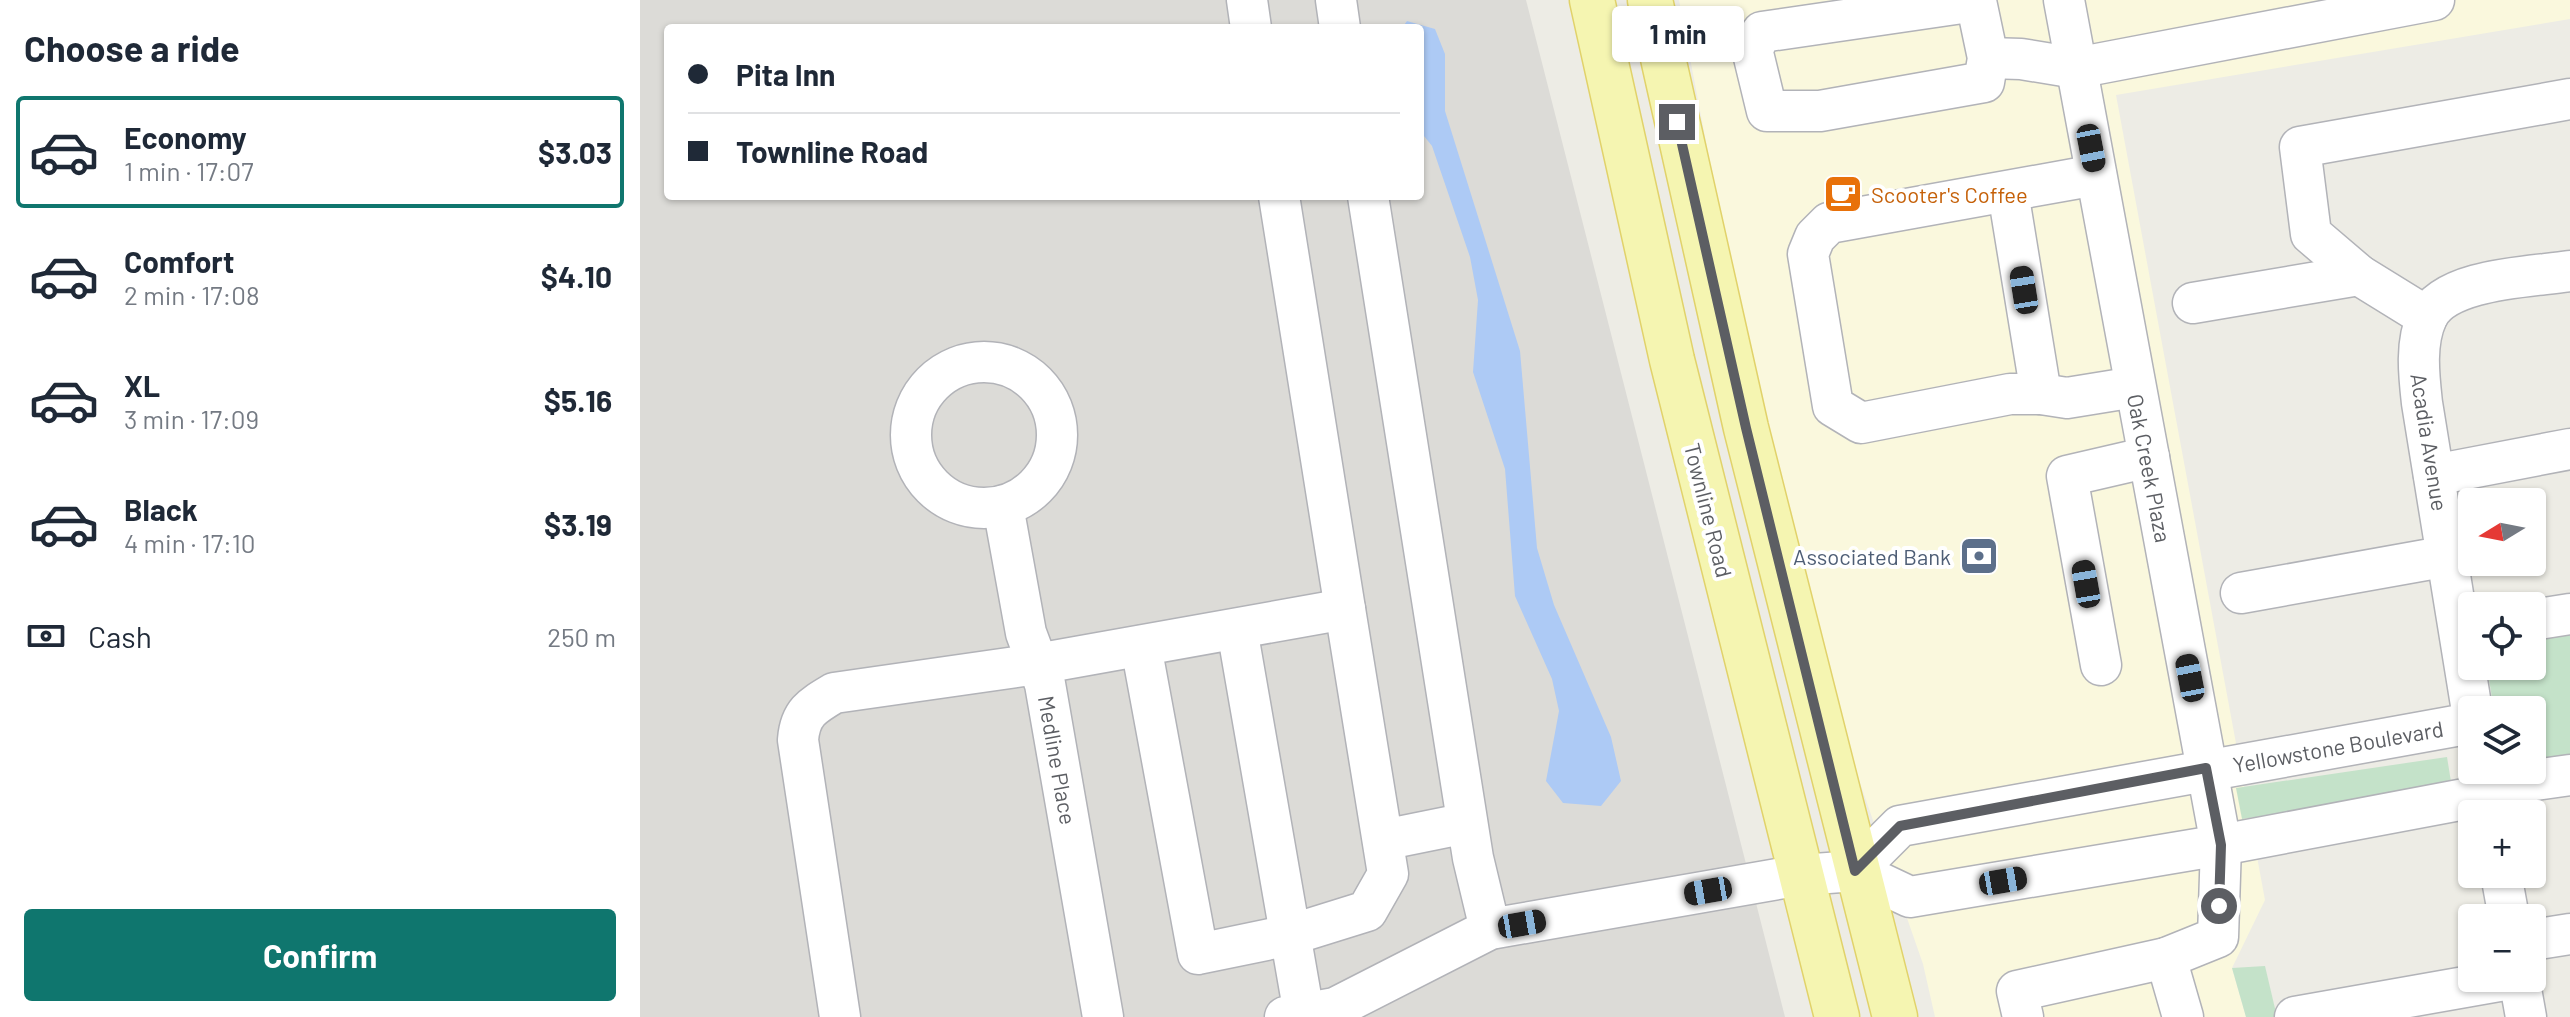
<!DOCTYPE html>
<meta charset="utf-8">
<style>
:root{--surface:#fff;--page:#f2f2f3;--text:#1f2937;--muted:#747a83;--line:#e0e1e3;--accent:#0f766e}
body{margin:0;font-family:Barlow,sans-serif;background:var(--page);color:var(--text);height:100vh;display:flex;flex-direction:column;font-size:30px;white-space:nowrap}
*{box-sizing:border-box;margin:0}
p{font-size:26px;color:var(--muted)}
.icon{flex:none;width:44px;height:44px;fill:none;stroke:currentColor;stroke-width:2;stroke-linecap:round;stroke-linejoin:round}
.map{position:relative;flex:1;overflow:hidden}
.side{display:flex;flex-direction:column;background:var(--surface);width:640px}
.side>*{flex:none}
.hud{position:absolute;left:24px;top:24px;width:760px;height:176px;border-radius:8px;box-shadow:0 2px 6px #0004;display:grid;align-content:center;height:176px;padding:0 24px;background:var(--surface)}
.needle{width:52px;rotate:260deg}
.tools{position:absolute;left:1818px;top:488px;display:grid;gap:16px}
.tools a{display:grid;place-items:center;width:88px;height:88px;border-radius:8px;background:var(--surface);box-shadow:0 2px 6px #0004;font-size:40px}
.end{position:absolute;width:36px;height:36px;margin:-18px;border:10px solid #5c5e63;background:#fff;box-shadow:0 0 0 4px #fff}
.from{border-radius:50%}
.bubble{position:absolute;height:56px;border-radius:8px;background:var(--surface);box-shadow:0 2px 6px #0004;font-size:26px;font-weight:700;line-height:56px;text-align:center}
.car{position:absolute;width:24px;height:48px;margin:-24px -12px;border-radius:10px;box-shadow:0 0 6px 2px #0007;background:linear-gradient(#222 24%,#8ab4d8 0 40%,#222 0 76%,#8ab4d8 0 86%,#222 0)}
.hud b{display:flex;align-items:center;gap:28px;height:76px;font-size:30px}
.hud b+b{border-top:2px solid var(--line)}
.hud i{width:20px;height:20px;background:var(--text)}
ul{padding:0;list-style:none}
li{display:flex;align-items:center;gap:24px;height:112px;margin:0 16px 12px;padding:0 8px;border:4px solid transparent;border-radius:8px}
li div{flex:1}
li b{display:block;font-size:30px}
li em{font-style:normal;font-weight:700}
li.current{border-color:var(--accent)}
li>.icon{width:72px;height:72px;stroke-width:1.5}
h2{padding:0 24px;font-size:36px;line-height:96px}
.pay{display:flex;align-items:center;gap:20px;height:88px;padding:0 24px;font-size:30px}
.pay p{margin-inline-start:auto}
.cta{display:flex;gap:16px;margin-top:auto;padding:16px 24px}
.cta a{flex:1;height:92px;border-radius:8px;background:var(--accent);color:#fff;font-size:32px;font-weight:700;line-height:92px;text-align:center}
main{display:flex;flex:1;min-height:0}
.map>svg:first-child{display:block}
</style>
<main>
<section class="side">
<h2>Choose a ride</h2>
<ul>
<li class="current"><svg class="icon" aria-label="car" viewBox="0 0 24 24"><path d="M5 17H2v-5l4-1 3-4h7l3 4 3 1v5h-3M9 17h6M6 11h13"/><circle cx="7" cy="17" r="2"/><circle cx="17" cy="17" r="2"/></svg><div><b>Economy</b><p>1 min · 17:07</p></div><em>$3.03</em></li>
<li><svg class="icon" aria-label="car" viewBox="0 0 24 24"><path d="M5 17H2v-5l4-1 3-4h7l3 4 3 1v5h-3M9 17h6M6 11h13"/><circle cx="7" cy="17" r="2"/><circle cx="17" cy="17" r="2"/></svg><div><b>Comfort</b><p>2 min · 17:08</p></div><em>$4.10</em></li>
<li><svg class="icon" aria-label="car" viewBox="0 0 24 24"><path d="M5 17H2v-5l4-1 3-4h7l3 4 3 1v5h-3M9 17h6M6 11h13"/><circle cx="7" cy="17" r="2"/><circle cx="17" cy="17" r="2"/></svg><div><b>XL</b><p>3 min · 17:09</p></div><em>$5.16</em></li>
<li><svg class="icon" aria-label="car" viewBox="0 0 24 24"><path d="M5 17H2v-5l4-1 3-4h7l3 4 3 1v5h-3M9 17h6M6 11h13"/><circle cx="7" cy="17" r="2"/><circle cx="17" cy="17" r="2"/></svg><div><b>Black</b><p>4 min · 17:10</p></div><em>$3.19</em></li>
</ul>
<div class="pay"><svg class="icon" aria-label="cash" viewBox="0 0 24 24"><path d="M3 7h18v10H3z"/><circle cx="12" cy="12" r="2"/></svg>Cash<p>250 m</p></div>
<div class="cta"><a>Confirm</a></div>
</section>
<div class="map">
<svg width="1930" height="1017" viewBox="0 0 1930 1017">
<rect width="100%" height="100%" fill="#edece5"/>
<!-- commercial -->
<path fill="#faf8dd" d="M 1039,0 L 1930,0 L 1930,19 L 1476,95 L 1625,900 L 1592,968 L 1606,1017 L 1295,1017 L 1283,964 L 1211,757 L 1102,332 Z"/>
<!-- industrial -->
<path fill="#dcdbd7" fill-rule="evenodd" d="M 0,0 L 886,0 L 1145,1017 L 0,1017 ZM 28,28 L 780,28 L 780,196 L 28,196 Z"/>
<!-- green -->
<g fill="#c4e2c9">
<path d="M 1930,629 L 1930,765 L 1892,762 L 1892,710 L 1854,710 L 1847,667 L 1892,666 L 1892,640 Z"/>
<path d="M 1807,757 L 1812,788 L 1602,819 L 1596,788 Z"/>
<path d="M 1625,966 L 1637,1017 L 1606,1017 L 1592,968 Z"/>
</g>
<!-- water -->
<path fill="#adcaf5" d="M 767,21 L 795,29 L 805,54 L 805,111 L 880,351 L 897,548 L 914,605 L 971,737 L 981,781 L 961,806 L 923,803 L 906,781 L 919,711 L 912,679 L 875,596 L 865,469 L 833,372 L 838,300 L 830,257 L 792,146 L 780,131 L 780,28 L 762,28 Z"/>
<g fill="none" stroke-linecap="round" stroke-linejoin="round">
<!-- minor casing -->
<g stroke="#b2b3b8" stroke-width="43">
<g id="minor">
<path d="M 607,0 L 611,28"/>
<path d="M 696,0 L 700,28"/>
<path d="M 1336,1 L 1348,58 L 1344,82 L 1180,111 L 1127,111 L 1112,49 L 1122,32 Z"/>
<path d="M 1348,58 L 1381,59 L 1436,68 L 1794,0"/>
<path d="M 1456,175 L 1189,223 L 1175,237 L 1168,254 L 1193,406 L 1221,423 L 1370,394 L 1401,394 L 1427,398 L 1495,387"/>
<path d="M 1368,192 L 1401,394"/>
<path d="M 728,196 L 833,858 L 850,929"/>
<path d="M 1553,303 L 1719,275"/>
<path d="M 1787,317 L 1719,275 L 1671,234 L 1660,147 L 1930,99"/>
<circle cx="344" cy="435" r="73"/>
<path d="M 1794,475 L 1930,449"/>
<path d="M 363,506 L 386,633 L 405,684 L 463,1017"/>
<path d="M 1601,593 L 1808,556"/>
<path d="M 1892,620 L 1930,614"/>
<path d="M 597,629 L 664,1014"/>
<path d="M 501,646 L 558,954 L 650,935 L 727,911 L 748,874 L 705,609"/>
<path d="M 1461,665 L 1427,476 L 1509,457"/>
<path d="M 1832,711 L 1782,403 C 1779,376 1775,343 1787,317 C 1806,278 1892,277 1930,271"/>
<path d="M 743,840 L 827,823"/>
<path d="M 1215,871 L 1270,897 L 1581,845 L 1846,795 L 1888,781 L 1930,775"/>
<path d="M 1215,871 L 1260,826 L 1832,723"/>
<path d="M 1861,874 L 1869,918"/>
<path d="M 1892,940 L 1930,934"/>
<path d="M 1526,958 L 1543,1017"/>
<path d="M 1879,978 L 1886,1017"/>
<path d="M 200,1017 L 158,740 C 160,713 172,706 194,693 L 397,664 L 705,609 L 639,196"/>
<path d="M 645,1017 L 695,1008 L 850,929 L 1161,875 L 1215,871"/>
<path d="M 1383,1017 L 1377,991 L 1526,958 L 1578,937 L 1581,845 L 1424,0"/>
<path d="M 1655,1017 L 1876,978"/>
</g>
</g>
<!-- major casing -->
<g stroke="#e1d26a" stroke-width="47">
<g id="major">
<path d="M 952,0 L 1032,360 L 1197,1017"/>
<path d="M 1010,0 L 1106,428 L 1255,1017"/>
</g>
</g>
<!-- minor -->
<use href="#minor" stroke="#fff" stroke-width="40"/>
<!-- major -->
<use href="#major" stroke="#f5f5b1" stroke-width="44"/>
</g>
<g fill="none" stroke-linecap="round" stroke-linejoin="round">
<!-- route -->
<path stroke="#5c5e63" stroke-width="10" d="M 1037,122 L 1106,428 L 1215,871 L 1260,826 L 1566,768 L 1581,845 L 1579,906"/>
</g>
<!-- icons -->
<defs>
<g id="cafe-square" transform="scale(2)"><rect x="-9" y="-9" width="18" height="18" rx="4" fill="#e8710a" stroke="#fff"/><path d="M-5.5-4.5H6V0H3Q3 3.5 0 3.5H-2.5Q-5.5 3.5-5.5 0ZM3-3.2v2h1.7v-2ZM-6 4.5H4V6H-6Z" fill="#fff"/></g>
<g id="bank-square" transform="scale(2)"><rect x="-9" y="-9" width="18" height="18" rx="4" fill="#5c6f8a" stroke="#fff"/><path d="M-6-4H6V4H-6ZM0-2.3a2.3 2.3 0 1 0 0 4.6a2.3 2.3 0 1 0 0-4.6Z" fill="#fff"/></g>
</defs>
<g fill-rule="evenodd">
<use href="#cafe-square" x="1203" y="194"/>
<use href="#bank-square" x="1339" y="556"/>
</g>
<g text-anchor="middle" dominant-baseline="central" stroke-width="8" stroke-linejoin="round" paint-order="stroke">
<!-- food labels -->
<g font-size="22" fill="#c56008" stroke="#fff" text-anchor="start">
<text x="1231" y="194">Scooter's Coffee</text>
</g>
<!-- street labels -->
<g font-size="22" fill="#5c5e63" stroke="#fff">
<text transform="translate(1790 442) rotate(81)">Acadia Avenue</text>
<text transform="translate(1510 468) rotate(79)">Oak Creek Plaza</text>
<text transform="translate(1069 510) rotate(76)">Townline Road</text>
<text transform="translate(1698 746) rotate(-10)">Yellowstone Boulevard</text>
<text transform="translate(418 760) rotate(80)">Medline Place</text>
</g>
<!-- service labels -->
<g font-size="22" fill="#4e5e75" stroke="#fff" text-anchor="end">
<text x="1311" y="556">Associated Bank</text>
</g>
</g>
</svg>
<div class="tools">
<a><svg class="needle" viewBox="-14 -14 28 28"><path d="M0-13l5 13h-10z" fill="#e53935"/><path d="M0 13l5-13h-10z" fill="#747a83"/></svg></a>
<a><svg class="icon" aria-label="locate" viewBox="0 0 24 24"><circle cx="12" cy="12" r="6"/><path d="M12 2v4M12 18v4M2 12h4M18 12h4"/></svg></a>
<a><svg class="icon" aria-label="layers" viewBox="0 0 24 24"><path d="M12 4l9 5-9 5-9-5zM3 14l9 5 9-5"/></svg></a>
<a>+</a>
<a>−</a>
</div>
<i class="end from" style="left:1579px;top:906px"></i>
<i class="end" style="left:1037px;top:122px"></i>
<div class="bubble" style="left:972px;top:6px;width:132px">1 min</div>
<i class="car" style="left:1451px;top:148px;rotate:169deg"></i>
<i class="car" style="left:1384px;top:290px;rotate:351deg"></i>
<i class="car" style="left:1446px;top:584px;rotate:350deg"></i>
<i class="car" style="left:1550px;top:678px;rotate:349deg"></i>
<i class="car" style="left:1363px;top:881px;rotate:80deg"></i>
<i class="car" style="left:1068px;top:891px;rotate:260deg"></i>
<i class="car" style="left:882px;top:924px;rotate:80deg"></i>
<div class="hud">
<b><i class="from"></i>Pita Inn</b>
<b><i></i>Townline Road</b>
</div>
</div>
</main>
